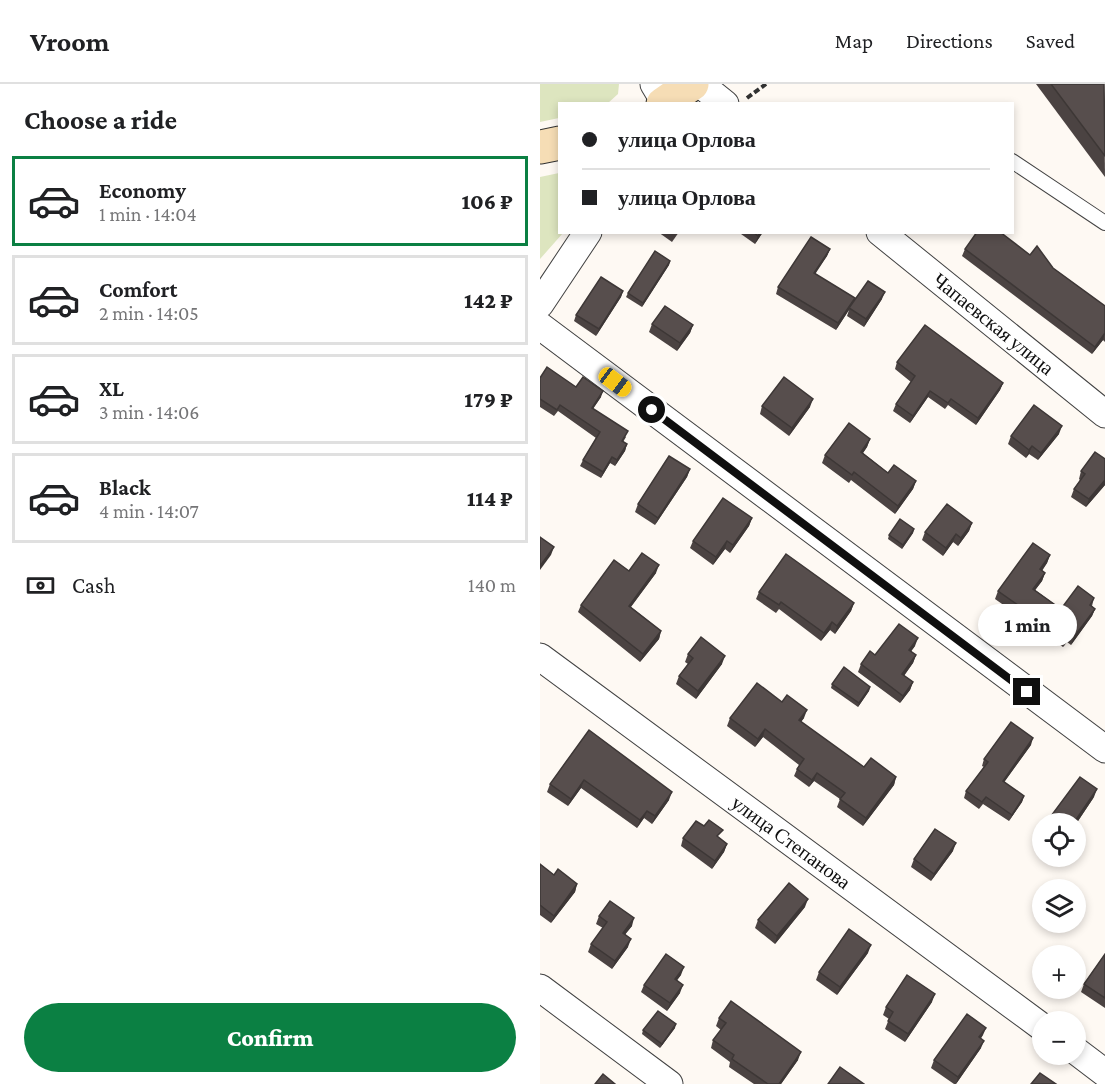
<!DOCTYPE html>
<meta charset="utf-8">
<style>
:root{--surface:#fff;--page:#f6f6f6;--text:#202124;--muted:#757577;--line:#e0e0e0;--accent:#0b8043}
body{margin:0;font-family:"Crimson Pro",serif;background:var(--page);color:var(--text);height:100vh;display:flex;flex-direction:column;font-size:22px;white-space:nowrap}
*{box-sizing:border-box;margin:0}
p{font-size:20px;color:var(--muted)}
.icon{flex:none;width:33px;height:33px;fill:none;stroke:currentColor;stroke-width:2;stroke-linecap:round;stroke-linejoin:round}
.map{position:relative;flex:1;overflow:hidden}
.drawer{display:flex;flex-direction:column;background:var(--surface);width:540px}
.drawer>*{flex:none}
.hud{position:absolute;left:18px;top:18px;width:456px;height:132px;border-radius:0px;box-shadow:0 3px 9px #0003;display:grid;align-content:center;height:132px;padding:0 24px;background:var(--surface)}
.buttons{position:absolute;left:492px;top:729px;display:grid;gap:12px}
.buttons a{display:grid;place-items:center;width:54px;height:54px;border-radius:50%;background:var(--surface);box-shadow:0 3px 9px #0003;font-size:30px}
.end{position:absolute;width:27px;height:27px;margin:-14px;border:8px solid #0f0f0f;background:#fff;box-shadow:0 0 0 3px #fff}
.from{border-radius:50%}
.bubble{position:absolute;height:42px;border-radius:21px;background:var(--surface);box-shadow:0 3px 9px #0003;font-size:20px;font-weight:800;line-height:42px;text-align:center}
.car{position:absolute;width:18px;height:36px;margin:-18px -9px;border-radius:8px;box-shadow:0 0 4px 2px #0007;background:linear-gradient(#f5c518 24%,#345 0 40%,#f5c518 0 76%,#345 0 86%,#f5c518 0)}
.hud b{display:flex;align-items:center;gap:21px;height:57px;font-size:22px}
.hud b+b{border-top:2px solid var(--line)}
.hud i{width:15px;height:15px;background:var(--text)}
ul{padding:0;list-style:none}
li{display:flex;align-items:center;gap:18px;height:90px;margin:0 12px 9px;padding:0 12px;border:3px solid var(--line);border-radius:0px}
li div{flex:1}
li b{display:block;font-size:22px}
li em{font-style:normal;font-weight:800}
li.active{border-color:var(--accent)}
li>.icon{width:54px;height:54px;stroke-width:1.5}
h2{padding:0 24px;font-size:27px;line-height:72px}
.pay{display:flex;align-items:center;gap:15px;height:66px;padding:0 24px;font-size:22px}
.pay p{margin-inline-start:auto}
.cta{display:flex;gap:12px;margin-top:auto;padding:12px 24px}
.cta a{flex:1;height:69px;border-radius:36px;background:var(--accent);color:#fff;font-size:24px;font-weight:800;line-height:69px;text-align:center}
header{display:flex;align-items:center;gap:36px;box-sizing:border-box;height:84px;padding:0 30px;background:var(--surface);border-bottom:2px solid var(--line)}
header strong{font-size:28px}
nav{display:flex;gap:33px;margin-inline-start:auto;font-size:21px}
main{display:flex;flex:1;min-height:0}
.map>svg:first-child{display:block}
</style>
<header>
<strong>Vroom</strong>
<nav><a>Map</a><a>Directions</a><a>Saved</a></nav>
</header>
<main>
<section class="drawer">
<h2>Choose a ride</h2>
<ul>
<li class="active"><svg class="icon" aria-label="car" viewBox="0 0 24 24"><path d="M5 17H2v-5l4-1 3-4h7l3 4 3 1v5h-3M9 17h6M6 11h13"/><circle cx="7" cy="17" r="2"/><circle cx="17" cy="17" r="2"/></svg><div><b>Economy</b><p>1 min · 14:04</p></div><em>106 ₽</em></li>
<li><svg class="icon" aria-label="car" viewBox="0 0 24 24"><path d="M5 17H2v-5l4-1 3-4h7l3 4 3 1v5h-3M9 17h6M6 11h13"/><circle cx="7" cy="17" r="2"/><circle cx="17" cy="17" r="2"/></svg><div><b>Comfort</b><p>2 min · 14:05</p></div><em>142 ₽</em></li>
<li><svg class="icon" aria-label="car" viewBox="0 0 24 24"><path d="M5 17H2v-5l4-1 3-4h7l3 4 3 1v5h-3M9 17h6M6 11h13"/><circle cx="7" cy="17" r="2"/><circle cx="17" cy="17" r="2"/></svg><div><b>XL</b><p>3 min · 14:06</p></div><em>179 ₽</em></li>
<li><svg class="icon" aria-label="car" viewBox="0 0 24 24"><path d="M5 17H2v-5l4-1 3-4h7l3 4 3 1v5h-3M9 17h6M6 11h13"/><circle cx="7" cy="17" r="2"/><circle cx="17" cy="17" r="2"/></svg><div><b>Black</b><p>4 min · 14:07</p></div><em>114 ₽</em></li>
</ul>
<div class="pay"><svg class="icon" aria-label="cash" viewBox="0 0 24 24"><path d="M3 7h18v10H3z"/><circle cx="12" cy="12" r="2"/></svg>Cash<p>140 m</p></div>
<div class="cta"><a>Confirm</a></div>
</section>
<div class="map">
<svg width="565" height="1000" viewBox="0 0 565 1000">
<rect width="100%" height="100%" fill="#fef9f3"/>
<!-- green -->
<g fill="#dde5bf">
<path d="M 0,0 L 79,0 L 78,10 L 68,19 L 20,20 L 19,34 L 0,38 Z"/>
<path d="M 19,89 L 20,148 L 23,149 L 0,175 L 0,93 Z"/>
</g>
<g fill="none" stroke-linecap="round" stroke-linejoin="round">
<!-- lane casing -->
<g stroke="#424242" stroke-width="16">
<path id="lane" d="M 472,77 L 565,139"/>
</g>
<!-- street casing -->
<g stroke="#424242" stroke-width="29">
<g id="street">
<path d="M 114,0 L 126,20"/>
<path d="M 160,0 L 185,20"/>
<path id="s1" d="M 340,148 L 565,330"/>
<path d="M 0,220 L 48,148"/>
<path d="M 0,242 L 565,665"/>
<path id="s2" d="M 0,573 L 502,943"/>
<path d="M 0,904 L 129,1000"/>
<path d="M 536,967 L 565,989"/>
</g>
</g>
<!-- secondary casing -->
<g stroke="#313131" stroke-width="35">
<g id="secondary">
<path d="M 123,20 L 152,0"/>
<path d="M 0,63 L 20,59"/>
</g>
</g>
<!-- path -->
<path stroke="#313131" stroke-width="4" stroke-dasharray="6 3" stroke-linecap="butt" d="M 207,14 L 226,0"/>
<!-- lane -->
<use href="#lane" stroke="#fff" stroke-width="14"/>
<!-- street -->
<use href="#street" stroke="#fff" stroke-width="27"/>
<!-- secondary -->
<use href="#secondary" stroke="#f6ddb5" stroke-width="33"/>
</g>
<!-- wall -->
<g fill="#4b4342">
<path d="M 496,0 L 564,0 L 565,93 Z"/>
<path d="M 118,148 L 139,148 L 132,158 Z"/>
<path d="M 202,148 L 223,148 L 215,160 L 201,150 Z"/>
<path d="M 290,165 L 287,172 L 275,189 L 313,219 L 342,215 L 324,243 L 307,232 L 309,226 L 296,246 L 236,210 L 238,203 Z"/>
<path d="M 425,165 L 490,171 L 513,184 L 565,222 L 565,258 L 563,256 L 552,270 L 422,172 Z"/>
<path d="M 130,177 L 129,181 L 102,223 L 86,213 L 88,209 Z"/>
<path d="M 83,207 L 81,213 L 56,252 L 34,237 L 36,231 Z"/>
<path d="M 112,240 L 153,241 L 150,249 L 137,267 L 109,248 Z"/>
<path d="M 357,278 L 463,299 L 460,306 L 436,341 L 408,321 L 405,325 L 388,313 L 370,339 L 353,327 L 356,320 L 371,298 L 355,285 Z"/>
<path d="M 0,294 L 36,303 L 61,313 L 53,325 L 86,353 L 83,358 L 87,360 L 85,367 L 75,382 L 70,379 L 61,394 L 40,382 L 43,376 L 56,354 L 18,327 L 14,332 L 0,323 Z"/>
<path d="M 222,322 L 270,323 L 249,352 L 220,330 Z"/>
<path d="M 519,350 L 498,376 L 489,370 L 486,374 L 468,360 L 471,352 Z"/>
<path d="M 330,355 L 327,363 L 323,369 L 348,389 L 376,397 L 373,405 L 355,430 L 311,396 L 309,399 L 282,379 L 285,371 Z"/>
<path d="M 565,375 L 565,401 L 546,423 L 531,413 L 534,405 L 540,396 L 539,395 L 541,387 Z"/>
<path d="M 150,385 L 147,393 L 115,441 L 95,428 L 98,420 Z"/>
<path d="M 212,434 L 209,442 L 190,469 L 185,465 L 173,481 L 150,464 L 153,457 Z"/>
<path d="M 432,439 L 429,447 L 418,462 L 413,458 L 403,472 L 382,456 L 385,448 Z"/>
<path d="M 374,445 L 373,449 L 362,465 L 348,455 L 349,451 Z"/>
<path d="M 510,471 L 507,479 L 502,487 L 505,489 L 502,497 L 495,506 L 521,525 L 554,514 L 552,522 L 555,525 L 552,532 L 531,561 L 527,558 L 523,563 L 455,515 L 458,507 Z"/>
<path d="M 89,487 L 116,489 L 91,523 L 121,547 L 119,555 L 100,578 L 38,528 L 41,521 Z"/>
<path d="M 219,508 L 314,519 L 311,527 L 295,550 L 290,546 L 281,557 L 239,525 L 236,529 L 216,515 Z"/>
<path d="M 375,562 L 371,567 L 376,571 L 373,579 L 364,592 L 373,598 L 370,606 L 360,619 L 318,588 L 321,580 L 335,571 Z"/>
<path d="M 148,570 L 182,580 L 156,615 L 136,600 L 139,592 L 148,580 L 145,578 Z"/>
<path d="M 292,600 L 330,603 L 329,607 L 318,623 L 291,604 Z"/>
<path d="M 190,634 L 264,634 L 261,638 L 324,683 L 356,693 L 354,701 L 323,742 L 297,723 L 300,715 L 274,697 L 269,703 L 254,692 L 257,685 L 259,681 L 223,653 L 215,663 L 187,642 Z"/>
<path d="M 49,646 L 129,716 L 112,740 L 104,734 L 97,744 L 41,704 L 28,722 L 7,708 L 10,700 Z"/>
<path d="M 491,661 L 464,698 L 484,712 L 482,718 L 469,737 L 443,720 L 439,725 L 424,714 L 426,707 L 444,683 L 442,682 L 444,675 Z"/>
<path d="M 554,713 L 536,740 L 508,740 L 511,732 Z"/>
<path d="M 143,754 L 180,754 L 187,760 L 184,768 L 172,785 L 141,762 Z"/>
<path d="M 413,767 L 391,797 L 371,783 L 374,775 Z"/>
<path d="M 0,780 L 14,791 L 37,800 L 35,808 L 11,839 L 0,831 Z"/>
<path d="M 265,823 L 235,860 L 215,844 L 218,836 Z"/>
<path d="M 59,832 L 92,842 L 85,850 L 88,863 L 72,885 L 48,868 L 51,860 L 63,844 L 56,840 Z"/>
<path d="M 328,869 L 297,911 L 276,896 L 279,888 Z"/>
<path d="M 565,870 L 565,924 L 541,908 L 544,900 Z"/>
<path d="M 141,891 L 136,897 L 140,909 L 127,927 L 101,908 L 104,901 Z"/>
<path d="M 392,918 L 365,958 L 345,945 L 349,935 L 343,931 L 346,923 Z"/>
<path d="M 179,934 L 258,976 L 241,1000 L 214,1000 L 189,983 L 190,978 L 171,964 L 173,956 L 181,946 L 176,942 Z"/>
<path d="M 135,944 L 120,964 L 102,950 L 103,946 Z"/>
<path d="M 443,951 L 441,954 L 441,964 L 416,1000 L 414,1000 L 391,984 L 394,976 Z"/>
</g>
<!-- shaded-wall -->
<g fill="#3d3736">
<path d="M 220,148 L 223,148 L 215,160 L 218,152 Z"/>
<path d="M 290,165 L 287,172 L 272,195 L 274,189 Z"/>
<path d="M 130,177 L 129,181 L 102,223 L 103,219 Z"/>
<path d="M 83,207 L 81,213 L 56,252 L 59,245 Z"/>
<path d="M 345,208 L 342,215 L 324,243 L 326,235 Z"/>
<path d="M 315,214 L 312,221 L 296,246 L 298,239 Z"/>
<path d="M 153,241 L 150,249 L 137,267 L 140,259 Z"/>
<path d="M 565,249 L 563,256 L 552,270 L 555,263 Z"/>
<path d="M 463,299 L 460,306 L 436,341 L 438,334 Z"/>
<path d="M 63,307 L 61,313 L 49,330 L 52,324 Z"/>
<path d="M 390,307 L 388,313 L 370,339 L 373,332 Z"/>
<path d="M 273,315 L 270,323 L 249,352 L 252,344 Z"/>
<path d="M 522,342 L 519,350 L 498,376 L 501,369 Z"/>
<path d="M 330,355 L 327,363 L 318,376 L 321,368 Z"/>
<path d="M 87,360 L 85,367 L 75,382 L 77,376 Z"/>
<path d="M 492,362 L 489,370 L 486,374 L 489,366 Z"/>
<path d="M 72,373 L 70,379 L 61,394 L 63,388 Z"/>
<path d="M 150,385 L 147,393 L 115,441 L 118,434 Z"/>
<path d="M 565,396 L 565,401 L 546,423 L 549,415 Z"/>
<path d="M 376,397 L 373,405 L 355,430 L 358,422 Z"/>
<path d="M 212,434 L 209,442 L 190,469 L 193,461 Z"/>
<path d="M 432,439 L 429,447 L 418,462 L 421,454 Z"/>
<path d="M 374,445 L 373,449 L 362,465 L 363,461 Z"/>
<path d="M 416,450 L 413,458 L 403,472 L 406,464 Z"/>
<path d="M 187,457 L 185,465 L 173,481 L 176,473 Z"/>
<path d="M 14,463 L 11,471 L 0,486 L 0,482 Z"/>
<path d="M 510,471 L 507,479 L 497,493 L 500,485 Z"/>
<path d="M 119,481 L 116,489 L 86,529 L 89,522 Z"/>
<path d="M 505,489 L 502,497 L 490,513 L 493,505 Z"/>
<path d="M 314,519 L 311,527 L 295,550 L 297,542 Z"/>
<path d="M 555,525 L 552,532 L 531,561 L 534,553 Z"/>
<path d="M 292,538 L 290,546 L 281,557 L 284,549 Z"/>
<path d="M 121,547 L 119,555 L 100,578 L 103,570 Z"/>
<path d="M 530,550 L 527,558 L 523,563 L 526,555 Z"/>
<path d="M 378,554 L 375,562 L 367,573 L 369,566 Z"/>
<path d="M 376,571 L 373,579 L 359,598 L 362,590 Z"/>
<path d="M 185,572 L 182,580 L 156,615 L 158,607 Z"/>
<path d="M 373,598 L 370,606 L 360,619 L 363,612 Z"/>
<path d="M 330,603 L 329,607 L 318,623 L 319,619 Z"/>
<path d="M 267,626 L 264,634 L 256,644 L 259,636 Z"/>
<path d="M 225,645 L 223,653 L 215,663 L 218,655 Z"/>
<path d="M 493,654 L 491,661 L 460,704 L 463,697 Z"/>
<path d="M 277,689 L 274,697 L 269,703 L 272,696 Z"/>
<path d="M 356,693 L 354,701 L 323,742 L 326,734 Z"/>
<path d="M 44,696 L 41,704 L 28,722 L 31,715 Z"/>
<path d="M 557,705 L 554,713 L 536,740 L 533,740 Z"/>
<path d="M 132,708 L 129,716 L 112,740 L 115,732 Z"/>
<path d="M 484,712 L 482,718 L 469,737 L 472,731 Z"/>
<path d="M 107,727 L 104,734 L 97,744 L 100,736 Z"/>
<path d="M 416,759 L 413,767 L 391,797 L 394,790 Z"/>
<path d="M 187,760 L 184,768 L 172,785 L 175,777 Z"/>
<path d="M 37,800 L 35,808 L 11,839 L 14,832 Z"/>
<path d="M 268,815 L 265,823 L 235,860 L 237,852 Z"/>
<path d="M 94,834 L 92,842 L 80,857 L 83,849 Z"/>
<path d="M 91,855 L 88,863 L 72,885 L 75,877 Z"/>
<path d="M 331,861 L 328,869 L 297,911 L 300,903 Z"/>
<path d="M 144,883 L 141,891 L 132,903 L 135,895 Z"/>
<path d="M 143,901 L 140,909 L 127,927 L 130,919 Z"/>
<path d="M 395,910 L 392,918 L 365,958 L 368,950 Z"/>
<path d="M 136,940 L 135,944 L 120,964 L 122,960 Z"/>
<path d="M 446,944 L 443,951 L 436,961 L 439,953 Z"/>
<path d="M 444,957 L 441,964 L 416,1000 L 418,993 Z"/>
<path d="M 261,968 L 258,976 L 241,1000 L 239,1000 Z"/>
</g>
<!-- building -->
<g fill="#574e4d" stroke="#3d3736" stroke-width="1.5">
<path d="M 511,0 L 564,0 L 565,72 Z"/>
<path d="M 213,148 L 220,148 L 218,152 Z"/>
<path d="M 437,148 L 460,148 L 490,171 L 497,162 L 513,184 L 565,222 L 565,249 L 555,263 L 425,165 Z"/>
<path d="M 271,153 L 290,165 L 274,189 L 315,214 L 298,239 L 238,203 Z"/>
<path d="M 115,167 L 130,177 L 103,219 L 88,209 Z"/>
<path d="M 61,193 L 83,207 L 59,245 L 36,231 Z"/>
<path d="M 328,197 L 345,208 L 326,235 L 309,224 Z"/>
<path d="M 125,222 L 153,241 L 140,259 L 112,240 Z"/>
<path d="M 385,241 L 463,299 L 438,334 L 411,315 L 408,319 L 390,307 L 373,332 L 356,320 L 375,292 L 357,278 Z"/>
<path d="M 7,283 L 36,303 L 43,293 L 63,307 L 52,324 L 88,347 L 82,357 L 87,360 L 77,376 L 72,373 L 63,388 L 43,376 L 60,348 L 20,321 L 17,326 L 0,315 L 0,294 Z"/>
<path d="M 244,293 L 273,315 L 252,344 L 222,322 Z"/>
<path d="M 494,321 L 522,342 L 501,369 L 492,362 L 489,366 L 471,352 Z"/>
<path d="M 309,339 L 330,355 L 321,368 L 348,389 L 354,381 L 376,397 L 358,422 L 314,388 L 312,391 L 285,371 Z"/>
<path d="M 555,368 L 565,375 L 565,396 L 549,415 L 534,405 L 545,390 L 541,387 Z"/>
<path d="M 129,372 L 150,385 L 118,434 L 98,420 Z"/>
<path d="M 183,414 L 212,434 L 193,461 L 187,457 L 176,473 L 153,457 Z"/>
<path d="M 407,420 L 432,439 L 421,454 L 416,450 L 406,464 L 385,448 Z"/>
<path d="M 360,435 L 374,445 L 363,461 L 349,451 Z"/>
<path d="M 0,453 L 14,463 L 0,482 Z"/>
<path d="M 493,459 L 510,471 L 500,485 L 505,489 L 493,505 L 521,525 L 538,502 L 554,514 L 550,521 L 555,525 L 534,553 L 530,550 L 526,555 L 458,507 Z"/>
<path d="M 102,469 L 119,481 L 89,522 L 121,547 L 103,570 L 41,521 L 74,476 L 89,487 Z"/>
<path d="M 246,470 L 314,519 L 297,542 L 292,538 L 284,549 L 241,518 L 239,521 L 219,508 Z"/>
<path d="M 359,540 L 378,554 L 369,566 L 376,571 L 362,590 L 373,598 L 363,612 L 321,580 L 330,567 L 335,571 Z"/>
<path d="M 161,553 L 185,572 L 158,607 L 139,592 L 153,574 L 148,570 Z"/>
<path d="M 304,583 L 330,603 L 319,619 L 292,600 Z"/>
<path d="M 217,599 L 242,618 L 247,611 L 267,626 L 259,636 L 324,683 L 331,674 L 356,693 L 326,734 L 300,715 L 305,709 L 277,689 L 272,696 L 257,685 L 264,675 L 225,645 L 218,655 L 190,634 Z"/>
<path d="M 471,638 L 493,654 L 463,697 L 484,712 L 472,731 L 446,713 L 442,718 L 426,707 L 448,678 L 444,675 Z"/>
<path d="M 49,646 L 132,708 L 115,732 L 107,727 L 100,736 L 44,696 L 31,715 L 10,700 Z"/>
<path d="M 540,693 L 557,705 L 533,740 L 522,740 L 511,732 Z"/>
<path d="M 169,736 L 183,746 L 177,752 L 187,760 L 175,777 L 143,754 L 156,737 L 164,742 Z"/>
<path d="M 395,745 L 416,759 L 394,790 L 374,775 Z"/>
<path d="M 0,780 L 14,791 L 18,785 L 37,800 L 14,832 L 0,821 Z"/>
<path d="M 249,799 L 268,815 L 237,852 L 218,836 Z"/>
<path d="M 70,817 L 94,834 L 83,849 L 91,855 L 75,877 L 51,860 L 67,838 L 59,832 Z"/>
<path d="M 309,845 L 331,861 L 300,903 L 279,888 Z"/>
<path d="M 126,870 L 144,883 L 135,895 L 143,901 L 130,919 L 104,901 Z"/>
<path d="M 565,870 L 565,914 L 544,900 Z"/>
<path d="M 367,891 L 395,910 L 368,950 L 348,937 L 353,928 L 346,923 Z"/>
<path d="M 191,917 L 261,968 L 239,1000 L 228,1000 L 192,975 L 194,971 L 173,956 L 186,939 L 179,934 Z"/>
<path d="M 118,927 L 136,940 L 122,960 L 103,946 Z"/>
<path d="M 427,930 L 446,944 L 439,953 L 444,957 L 418,993 L 394,976 Z"/>
<path d="M 300,983 L 324,1000 L 288,1000 Z"/>
<path d="M 500,989 L 516,1000 L 491,1000 Z"/>
<path d="M 63,990 L 75,1000 L 55,1000 Z"/>
</g>
<g fill="none" stroke-linecap="round" stroke-linejoin="round">
<!-- route -->
<path stroke="#0f0f0f" stroke-width="8" d="M 112,326 L 487,608"/>
</g>
<g text-anchor="middle" dominant-baseline="central" stroke-width="6" stroke-linejoin="round" paint-order="stroke">
<!-- street labels -->
<g font-size="20" fill="#0f0f0f" stroke="#fff">
<text stroke="none"><textPath href="#s1" startOffset="146">Чапаевская улица</textPath></text>
<text stroke="none"><textPath href="#s2" startOffset="312">улица Степанова</textPath></text>
</g>
</g>
</svg>
<div class="buttons">
<a><svg class="icon" aria-label="locate" viewBox="0 0 24 24"><circle cx="12" cy="12" r="6"/><path d="M12 2v4M12 18v4M2 12h4M18 12h4"/></svg></a>
<a><svg class="icon" aria-label="layers" viewBox="0 0 24 24"><path d="M12 4l9 5-9 5-9-5zM3 14l9 5 9-5"/></svg></a>
<a>+</a>
<a>−</a>
</div>
<i class="end from" style="left:112px;top:326px"></i>
<i class="end" style="left:487px;top:608px"></i>
<div class="bubble" style="left:438px;top:520px;width:99px">1 min</div>
<i class="car" style="left:75px;top:298px;rotate:127deg"></i>
<div class="hud">
<b><i class="from"></i>улица Орлова</b>
<b><i></i>улица Орлова</b>
</div>
</div>
</main>
